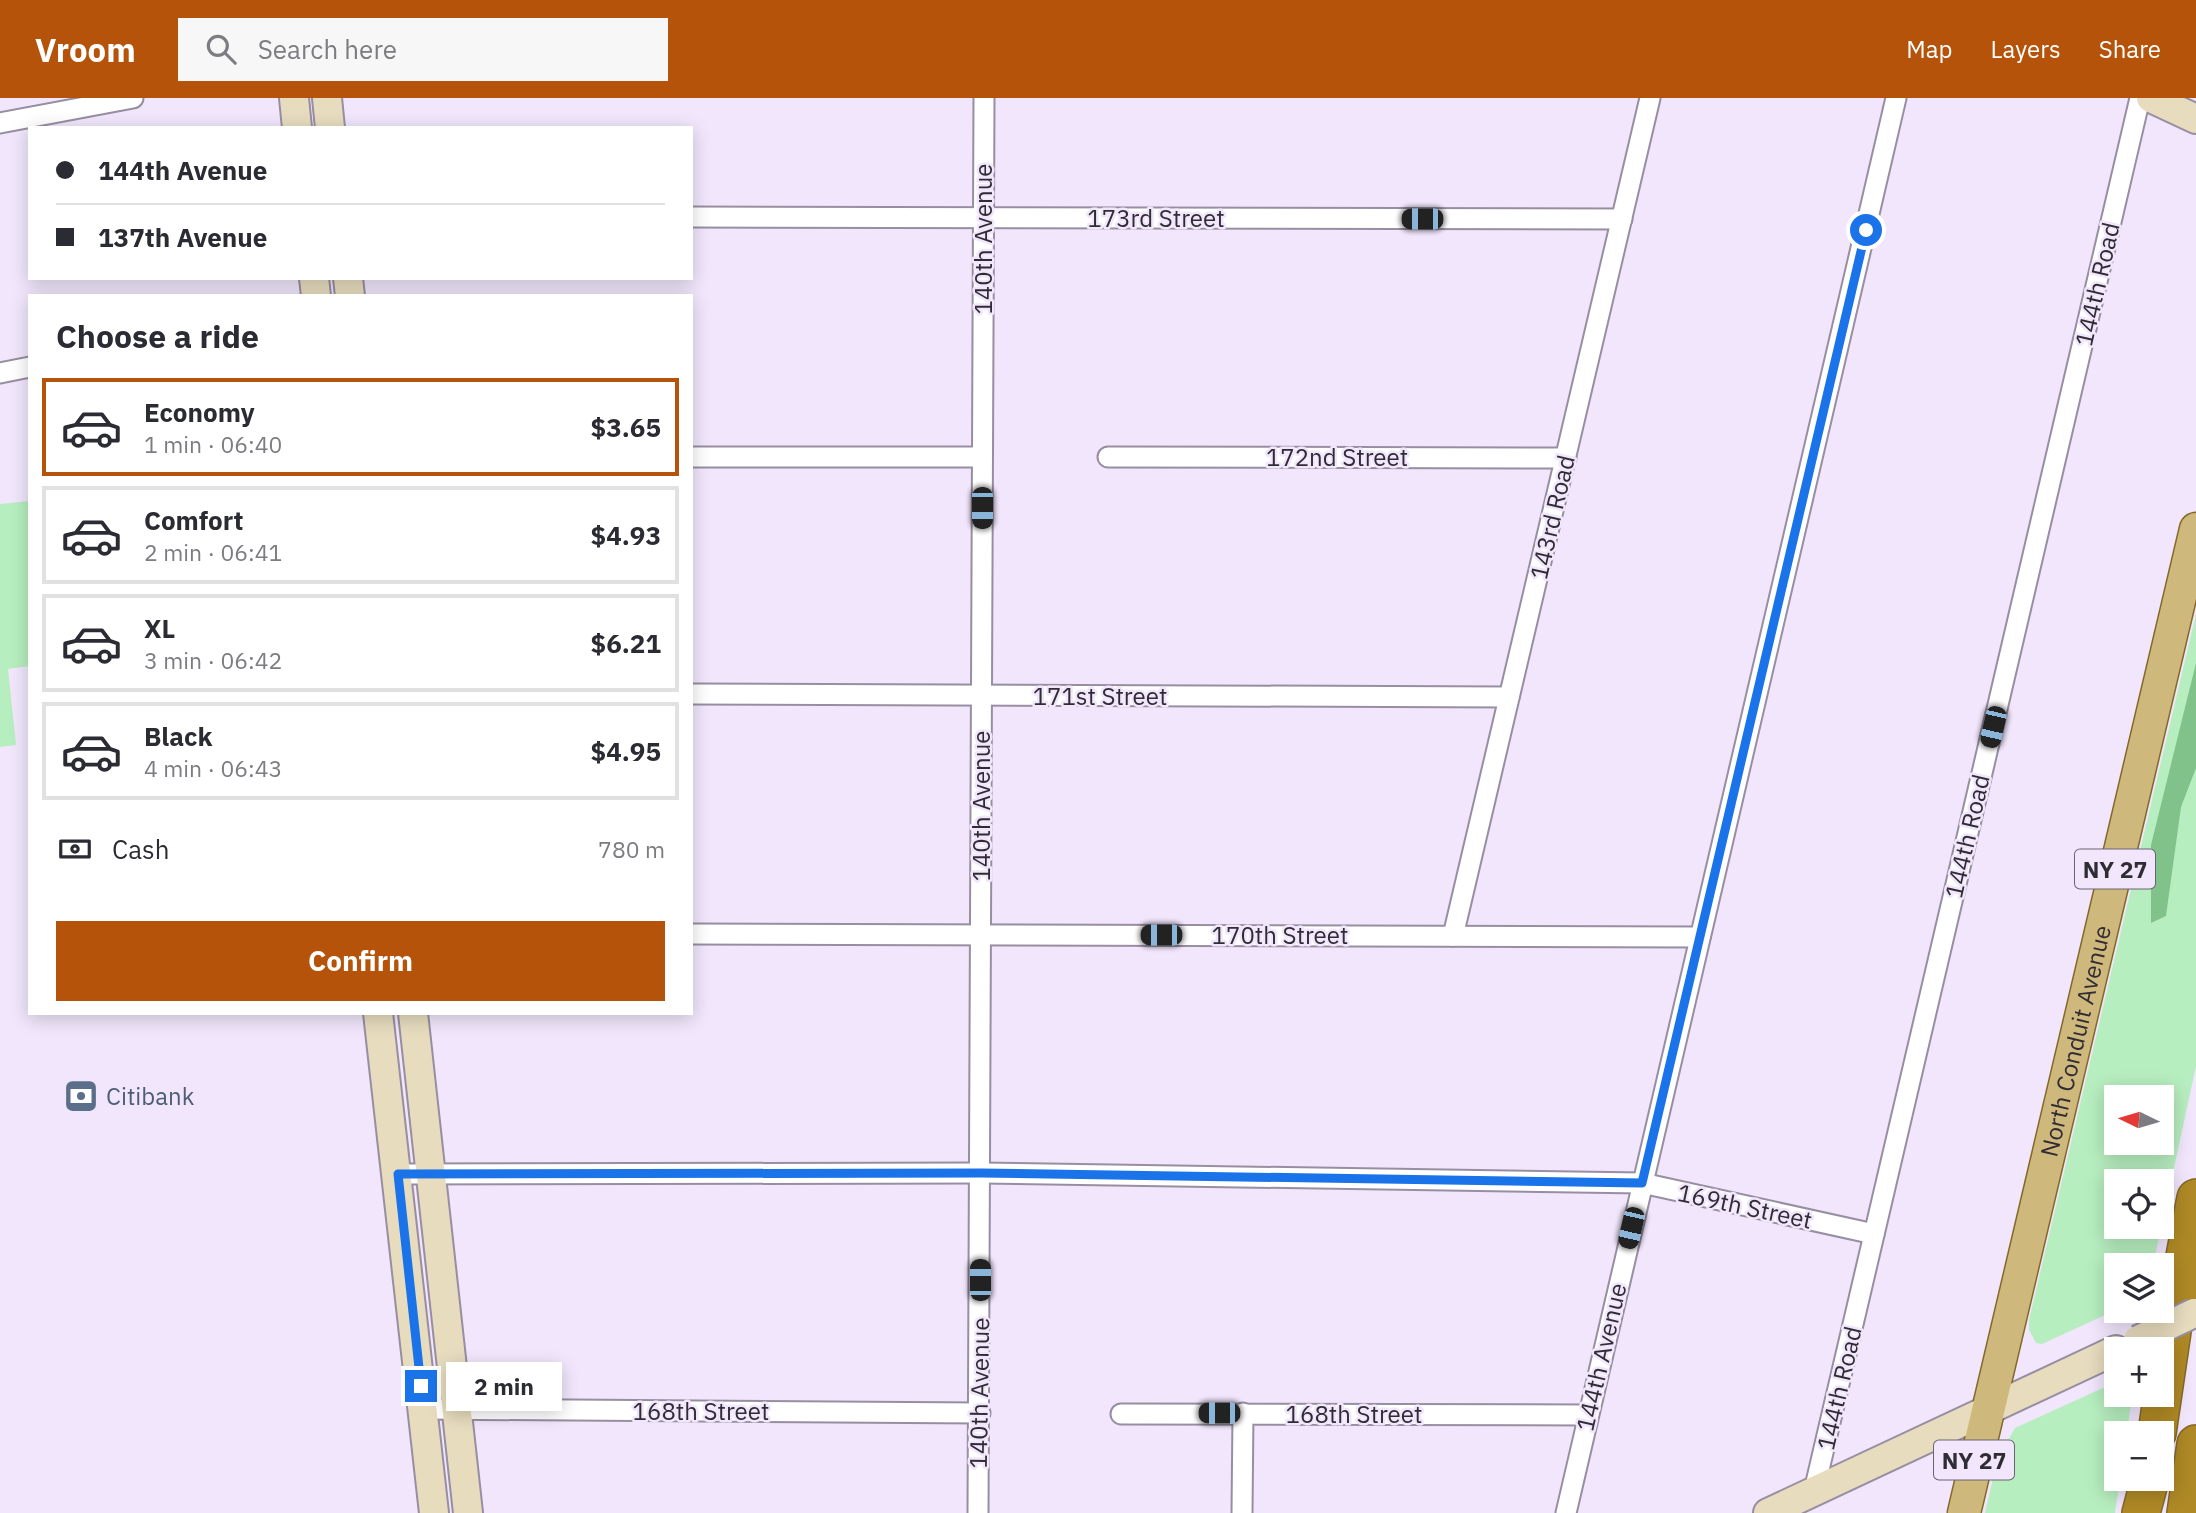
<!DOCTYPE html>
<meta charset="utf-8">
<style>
:root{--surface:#fff;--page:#f7f7f7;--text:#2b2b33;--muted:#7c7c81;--line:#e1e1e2;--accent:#b45309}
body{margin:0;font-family:"IBM Plex Sans",sans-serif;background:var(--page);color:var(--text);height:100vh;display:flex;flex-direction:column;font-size:26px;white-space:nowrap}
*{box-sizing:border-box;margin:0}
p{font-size:23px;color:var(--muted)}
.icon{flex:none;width:38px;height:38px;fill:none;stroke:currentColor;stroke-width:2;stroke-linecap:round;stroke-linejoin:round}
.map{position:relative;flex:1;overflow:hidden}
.details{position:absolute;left:28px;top:196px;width:665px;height:721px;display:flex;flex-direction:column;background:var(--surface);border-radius:0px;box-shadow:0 4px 18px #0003}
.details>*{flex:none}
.hud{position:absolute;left:28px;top:28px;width:665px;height:154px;border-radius:0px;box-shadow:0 4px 18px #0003;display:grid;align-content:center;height:154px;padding:0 28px;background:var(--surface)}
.needle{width:46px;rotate:275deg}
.fabs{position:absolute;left:2104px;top:987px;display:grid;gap:14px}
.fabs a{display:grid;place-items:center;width:70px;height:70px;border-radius:0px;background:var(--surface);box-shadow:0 4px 18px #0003;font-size:35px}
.end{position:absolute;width:32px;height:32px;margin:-16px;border:9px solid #1a73e8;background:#fff;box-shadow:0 0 0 4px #fff}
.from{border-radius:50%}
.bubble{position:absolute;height:49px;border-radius:0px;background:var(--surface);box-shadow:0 4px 18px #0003;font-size:23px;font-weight:700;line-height:49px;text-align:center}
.car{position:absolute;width:21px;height:42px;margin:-21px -10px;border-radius:9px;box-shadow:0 0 5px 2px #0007;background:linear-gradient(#222 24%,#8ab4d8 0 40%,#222 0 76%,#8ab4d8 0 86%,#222 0)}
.hud b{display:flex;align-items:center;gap:24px;height:66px;font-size:26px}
.hud b+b{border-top:2px solid var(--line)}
.hud i{width:18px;height:18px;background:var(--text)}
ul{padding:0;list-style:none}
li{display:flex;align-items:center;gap:21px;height:98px;margin:0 14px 10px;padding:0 14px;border:4px solid var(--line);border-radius:0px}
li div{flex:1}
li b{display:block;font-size:26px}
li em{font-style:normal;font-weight:700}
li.active{border-color:var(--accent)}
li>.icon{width:63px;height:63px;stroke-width:1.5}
h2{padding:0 28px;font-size:32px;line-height:84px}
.pay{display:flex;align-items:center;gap:18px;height:77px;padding:0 28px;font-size:26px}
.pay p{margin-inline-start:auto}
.primary-button{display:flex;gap:14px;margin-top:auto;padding:14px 28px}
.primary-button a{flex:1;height:80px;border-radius:0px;background:var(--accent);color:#fff;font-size:28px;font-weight:700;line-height:80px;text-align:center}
header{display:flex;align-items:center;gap:42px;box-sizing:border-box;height:98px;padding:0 35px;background:var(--accent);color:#fff}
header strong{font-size:33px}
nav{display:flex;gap:38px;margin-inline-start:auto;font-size:24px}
.search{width:490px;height:63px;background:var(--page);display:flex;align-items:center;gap:18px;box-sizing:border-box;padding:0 24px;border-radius:0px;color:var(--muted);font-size:26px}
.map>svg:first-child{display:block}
</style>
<header>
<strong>Vroom</strong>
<div class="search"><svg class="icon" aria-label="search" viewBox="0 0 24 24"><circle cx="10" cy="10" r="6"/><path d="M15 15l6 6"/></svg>Search here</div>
<nav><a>Map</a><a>Layers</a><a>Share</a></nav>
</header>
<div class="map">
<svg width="2196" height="1415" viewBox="0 0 2196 1415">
<rect width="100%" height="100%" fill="#f1e6fc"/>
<!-- green -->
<g fill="#b7eebf" fill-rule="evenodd">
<path d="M 30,403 L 30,568 L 8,571 L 16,647 L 0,649 L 0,406 Z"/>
<path d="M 2196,516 L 2196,968 L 2153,1167 L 2116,1167 L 2116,1212 L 2042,1246 L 2036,1245 L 2029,1232 L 2029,1222 ZM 2116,999 L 2161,999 L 2161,1045 L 2116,1045 ZM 2116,1083 L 2161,1083 L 2161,1129 L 2116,1129 Z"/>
<path d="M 2116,1284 L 2116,1297 L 2132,1297 L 2127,1335 L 2116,1335 L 2116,1381 L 2120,1381 L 2115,1415 L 1985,1415 L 1997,1362 L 2015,1330 Z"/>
</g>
<!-- forest -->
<path fill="#81c28b" d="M 2196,565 L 2196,670 L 2181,709 L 2166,818 L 2151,825 L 2151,747 Z"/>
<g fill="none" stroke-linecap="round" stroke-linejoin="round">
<!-- street casing -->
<g stroke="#988ea2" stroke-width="23">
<g id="street">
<path d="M 0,25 L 133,0"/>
<path d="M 691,119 L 1622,121"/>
<path d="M 0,275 L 30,269"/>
<path d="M 691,359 L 982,359"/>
<path d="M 1108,359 L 1566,360"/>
<path d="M 691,596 L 1509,599"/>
<path d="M 691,836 L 1700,839"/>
<path d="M 1453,838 L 1650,0"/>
<path d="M 398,1076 L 981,1075 L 1642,1085 L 1874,1136"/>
<path d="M 423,1311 L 980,1315"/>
<path d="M 1121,1316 L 1587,1317"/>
<path d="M 1814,1393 L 2140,0"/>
<path d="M 978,1415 L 984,0"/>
<path d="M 1242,1415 L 1243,1315"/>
<path d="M 1566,1415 L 1896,0"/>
</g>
</g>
<!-- secondary casing -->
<g stroke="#988ea2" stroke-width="32">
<g id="secondary">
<path d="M 294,0 L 297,30"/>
<path d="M 327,0 L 330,30"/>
<path d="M 2151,0 L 2196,21"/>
<path d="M 314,180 L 316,198"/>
<path d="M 348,180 L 350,198"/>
<path d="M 378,915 L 434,1415"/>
<path d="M 413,915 L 468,1415"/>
<path d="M 1768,1415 L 2116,1252"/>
</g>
</g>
<!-- primary casing -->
<g stroke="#83682a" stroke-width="35">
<g id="primary">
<path id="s1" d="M 1964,1415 L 2196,431"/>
</g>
</g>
<!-- highway casing -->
<g stroke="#83682a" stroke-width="40">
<g id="highway">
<path d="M 2157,1335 L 2176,1206 L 2196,1100"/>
<path d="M 2141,1415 L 2150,1381"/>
<path d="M 2186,1415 L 2196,1346"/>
</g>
</g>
<!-- street -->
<use href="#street" stroke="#fff" stroke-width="19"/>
<!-- secondary -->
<use href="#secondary" stroke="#e7dcbe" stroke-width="28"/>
<!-- primary -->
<use href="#primary" stroke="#cfb87c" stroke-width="32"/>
<!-- highway -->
<use href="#highway" stroke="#af8925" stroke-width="37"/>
<!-- secondary-bridge casing -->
<g stroke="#988ea2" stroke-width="32" stroke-linecap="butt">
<path id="secondary-bridge" d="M 2138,1242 L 2194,1215"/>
</g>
<!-- secondary-bridge -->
<use href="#secondary-bridge" stroke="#e7dcbe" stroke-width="28"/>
</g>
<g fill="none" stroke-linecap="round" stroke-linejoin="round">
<!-- route -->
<path stroke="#1a73e8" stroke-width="9" d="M 421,1288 L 398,1076 L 981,1075 L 1642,1085 L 1866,132"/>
</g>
<!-- icons -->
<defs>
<g id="bank-square" transform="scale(1.75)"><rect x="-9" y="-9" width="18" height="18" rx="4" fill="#5c6f8a" stroke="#f1e6fc"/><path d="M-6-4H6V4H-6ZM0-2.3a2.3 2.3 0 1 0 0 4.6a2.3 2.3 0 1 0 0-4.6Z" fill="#fff"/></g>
</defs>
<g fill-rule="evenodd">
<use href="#bank-square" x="81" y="998"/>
</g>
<g text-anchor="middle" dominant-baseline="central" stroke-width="5" stroke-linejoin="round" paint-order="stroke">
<!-- shield labels -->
<g fill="#f1e6fc" stroke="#6a6470" stroke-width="2">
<rect x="2075" y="751.5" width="80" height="39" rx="5"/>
<rect x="1934" y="1342.5" width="80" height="39" rx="5"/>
</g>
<g font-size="23" font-weight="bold" fill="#302c34">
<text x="2115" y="771">NY 27</text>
<text x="1974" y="1362">NY 27</text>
</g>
<!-- street labels -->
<g font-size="24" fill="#302c34" stroke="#f1e6fc">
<text x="1156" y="120">173rd Street</text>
<text transform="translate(983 141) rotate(-90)">140th Avenue</text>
<text transform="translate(2097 186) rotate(-77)">144th Road</text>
<text x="1337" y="359">172nd Street</text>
<text transform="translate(1552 419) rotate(-77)">143rd Road</text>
<text x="1100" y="598">171st Street</text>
<text transform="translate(981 708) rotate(-90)">140th Avenue</text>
<text transform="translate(1967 738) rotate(-77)">144th Road</text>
<text x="1280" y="837">170th Street</text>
<text stroke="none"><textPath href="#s1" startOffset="485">North Conduit Avenue</textPath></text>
<text transform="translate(1745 1108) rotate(12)">169th Street</text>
<text transform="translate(1601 1259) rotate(-77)">144th Avenue</text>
<text transform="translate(1839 1290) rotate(-77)">144th Road</text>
<text transform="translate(979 1295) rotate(-89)">140th Avenue</text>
<text x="701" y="1313">168th Street</text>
<text x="1354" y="1316">168th Street</text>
</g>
<!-- service labels -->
<g font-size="24" fill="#4e5e75" stroke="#f1e6fc" text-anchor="start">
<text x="106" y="998">Citibank</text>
</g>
</g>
</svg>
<div class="fabs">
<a><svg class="needle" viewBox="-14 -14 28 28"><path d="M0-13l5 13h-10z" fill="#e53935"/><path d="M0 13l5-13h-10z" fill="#7c7c81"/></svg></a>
<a><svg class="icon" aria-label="locate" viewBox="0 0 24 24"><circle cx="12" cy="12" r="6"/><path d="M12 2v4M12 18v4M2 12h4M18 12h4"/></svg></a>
<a><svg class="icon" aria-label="layers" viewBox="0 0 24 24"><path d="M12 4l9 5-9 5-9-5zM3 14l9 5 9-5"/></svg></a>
<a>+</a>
<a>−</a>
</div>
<i class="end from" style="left:1866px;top:132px"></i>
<i class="end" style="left:421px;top:1288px"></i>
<div class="bubble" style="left:446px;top:1264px;width:116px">2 min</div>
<i class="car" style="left:1422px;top:121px;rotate:270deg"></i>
<i class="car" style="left:982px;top:410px;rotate:180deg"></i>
<i class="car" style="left:1993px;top:629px;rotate:193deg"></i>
<i class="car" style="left:1161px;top:837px;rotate:270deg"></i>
<i class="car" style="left:1631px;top:1130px;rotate:193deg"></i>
<i class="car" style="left:980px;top:1182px;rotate:0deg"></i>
<i class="car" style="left:1219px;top:1315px;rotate:270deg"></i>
<div class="hud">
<b><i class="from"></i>144th Avenue</b>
<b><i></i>137th Avenue</b>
</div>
<section class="details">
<h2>Choose a ride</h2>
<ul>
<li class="active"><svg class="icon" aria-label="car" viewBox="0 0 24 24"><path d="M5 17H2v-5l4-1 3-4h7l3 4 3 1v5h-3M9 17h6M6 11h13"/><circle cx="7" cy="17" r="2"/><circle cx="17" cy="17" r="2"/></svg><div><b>Economy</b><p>1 min · 06:40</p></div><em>$3.65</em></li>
<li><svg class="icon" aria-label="car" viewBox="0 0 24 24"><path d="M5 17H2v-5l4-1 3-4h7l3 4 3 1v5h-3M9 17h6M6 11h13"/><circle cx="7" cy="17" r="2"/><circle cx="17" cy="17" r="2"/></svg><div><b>Comfort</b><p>2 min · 06:41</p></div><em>$4.93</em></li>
<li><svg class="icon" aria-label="car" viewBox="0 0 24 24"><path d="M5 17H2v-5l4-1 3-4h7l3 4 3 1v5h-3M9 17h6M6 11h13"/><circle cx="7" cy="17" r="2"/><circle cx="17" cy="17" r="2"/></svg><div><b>XL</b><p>3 min · 06:42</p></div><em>$6.21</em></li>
<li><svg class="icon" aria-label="car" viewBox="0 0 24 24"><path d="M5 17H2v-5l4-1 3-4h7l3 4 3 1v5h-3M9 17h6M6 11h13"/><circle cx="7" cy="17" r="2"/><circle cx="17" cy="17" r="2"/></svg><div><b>Black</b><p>4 min · 06:43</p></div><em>$4.95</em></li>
</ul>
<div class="pay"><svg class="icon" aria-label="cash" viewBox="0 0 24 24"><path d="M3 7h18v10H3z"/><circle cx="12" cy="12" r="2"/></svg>Cash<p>780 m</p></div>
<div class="primary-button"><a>Confirm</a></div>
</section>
</div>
